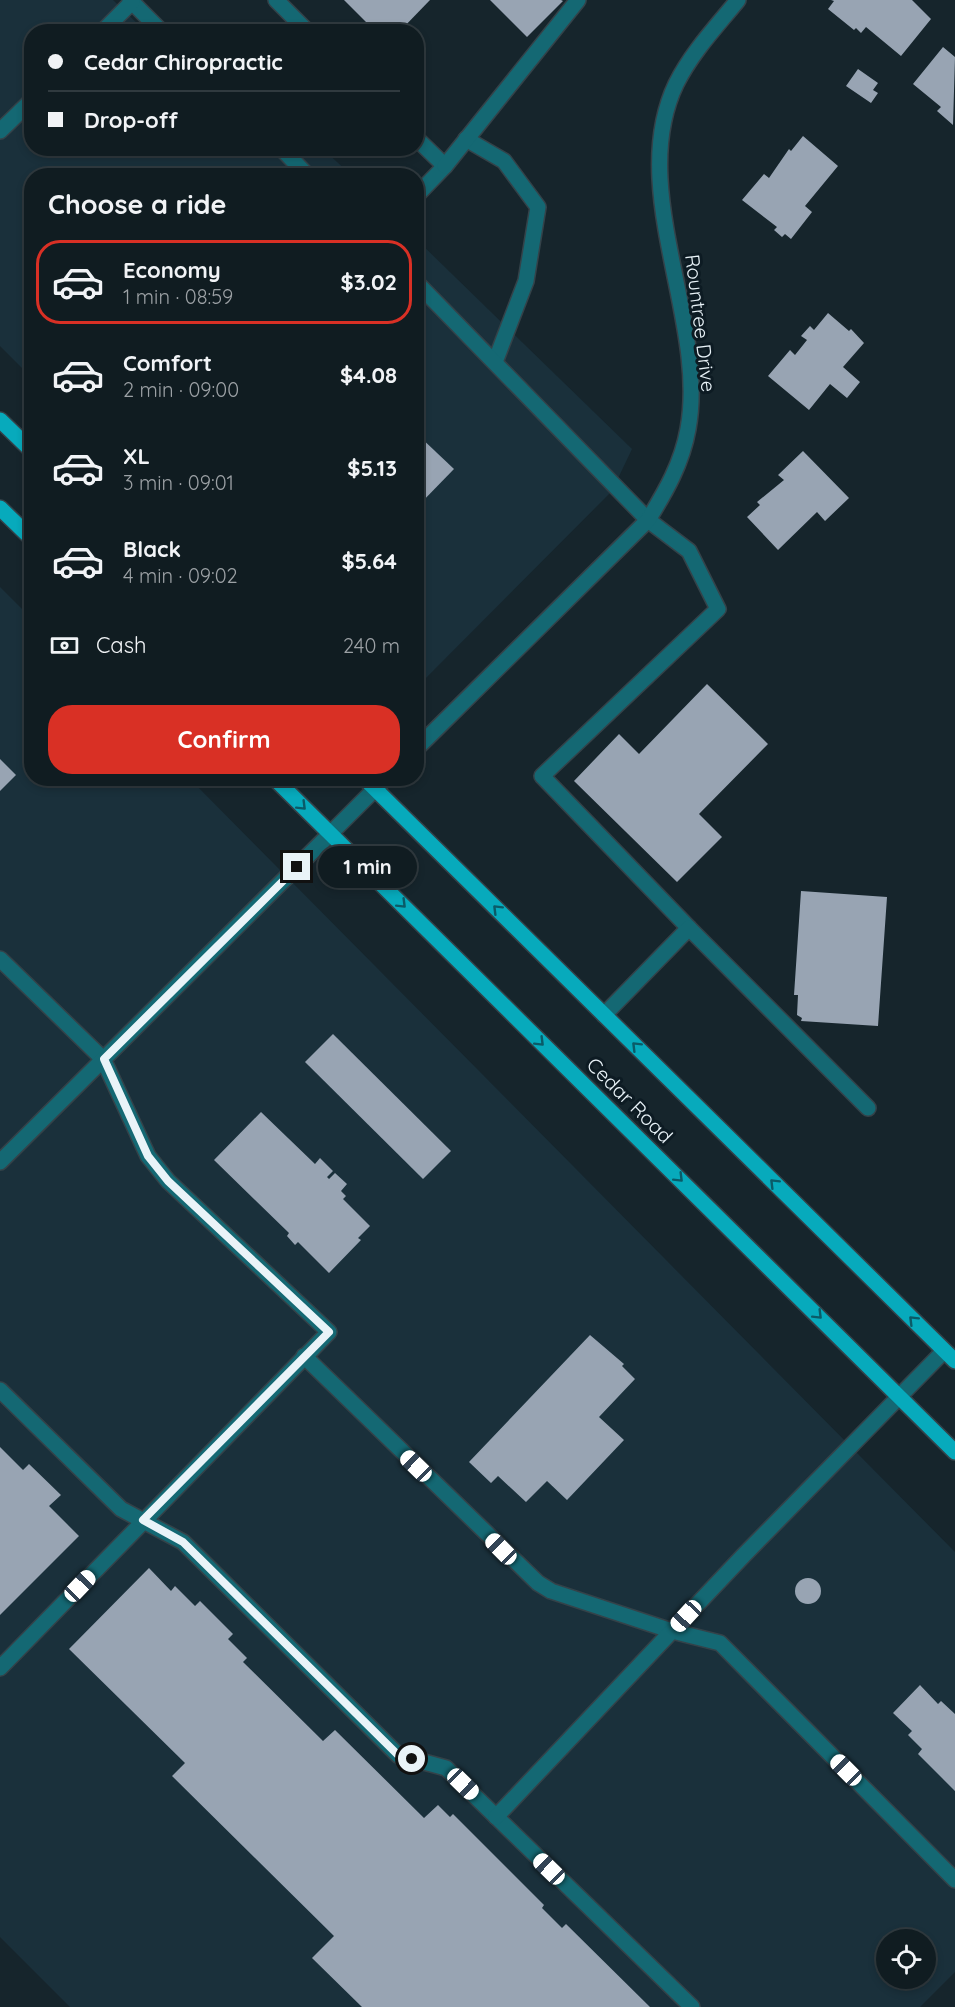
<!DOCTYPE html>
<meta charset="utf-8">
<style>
:root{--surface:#101c21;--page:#1e292e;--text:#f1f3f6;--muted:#9ca1a5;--line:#303a3f;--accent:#d93025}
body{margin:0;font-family:Quicksand,sans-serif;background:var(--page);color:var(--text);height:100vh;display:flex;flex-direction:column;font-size:22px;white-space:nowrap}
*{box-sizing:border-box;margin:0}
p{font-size:20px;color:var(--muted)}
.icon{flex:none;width:33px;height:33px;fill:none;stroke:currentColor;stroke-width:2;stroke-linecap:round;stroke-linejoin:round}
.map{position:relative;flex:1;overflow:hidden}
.sheet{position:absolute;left:24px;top:168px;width:400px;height:618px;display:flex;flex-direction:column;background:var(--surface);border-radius:24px;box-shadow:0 3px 9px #0003,0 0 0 2px var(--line)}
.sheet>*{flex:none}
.top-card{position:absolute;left:24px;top:24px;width:400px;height:132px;border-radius:24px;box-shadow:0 3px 9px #0003,0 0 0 2px var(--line);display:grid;align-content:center;height:132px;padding:0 24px;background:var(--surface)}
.tools{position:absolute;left:876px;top:1929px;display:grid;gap:12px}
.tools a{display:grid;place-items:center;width:60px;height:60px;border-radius:50%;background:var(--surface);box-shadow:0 3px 9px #0003,0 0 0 2px var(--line);font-size:30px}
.end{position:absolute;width:27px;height:27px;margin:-14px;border:8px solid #e9f3f8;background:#111;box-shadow:0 0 0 3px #111}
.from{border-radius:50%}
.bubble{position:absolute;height:42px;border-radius:21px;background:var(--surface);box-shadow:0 3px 9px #0003,0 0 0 2px var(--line);font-size:20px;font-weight:700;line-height:42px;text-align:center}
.car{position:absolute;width:18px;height:36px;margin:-18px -9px;border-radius:8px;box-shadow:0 0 4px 2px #0007;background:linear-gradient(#fff 24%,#345 0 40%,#fff 0 76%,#345 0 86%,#fff 0)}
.top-card b{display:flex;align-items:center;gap:21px;height:57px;font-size:22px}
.top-card b+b{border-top:2px solid var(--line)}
.top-card i{width:15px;height:15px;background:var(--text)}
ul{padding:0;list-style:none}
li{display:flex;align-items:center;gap:18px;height:84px;margin:0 12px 9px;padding:0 12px;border:3px solid transparent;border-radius:24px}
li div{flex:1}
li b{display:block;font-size:22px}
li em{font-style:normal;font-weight:700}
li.active{border-color:var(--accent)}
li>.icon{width:54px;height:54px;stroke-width:1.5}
h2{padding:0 24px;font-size:27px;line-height:72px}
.pay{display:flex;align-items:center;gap:15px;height:66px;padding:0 24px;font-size:22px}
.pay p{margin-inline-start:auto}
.primary-button{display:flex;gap:12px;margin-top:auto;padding:12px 24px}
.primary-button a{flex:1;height:69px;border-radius:24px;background:var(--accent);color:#fff;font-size:24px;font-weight:700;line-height:69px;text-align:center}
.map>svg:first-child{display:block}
</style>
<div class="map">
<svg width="955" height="2007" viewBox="0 0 955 2007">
<rect width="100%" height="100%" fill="#16252c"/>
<!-- built -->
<g fill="#1a303b" fill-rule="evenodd">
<path d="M 0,0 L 113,0 L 145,31 L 32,32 L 32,148 L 323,149 L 351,175 L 32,176 L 31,377 L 0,346 Z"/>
<path d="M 417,240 L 632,449 L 612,491 L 417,687 Z"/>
<path d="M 0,587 L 31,618 L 32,778 L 190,779 L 955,1552 L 955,1972 L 920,2007 L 70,2007 L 0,1937 ZM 886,1940 L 926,1940 L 926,1978 L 886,1978 Z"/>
</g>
<!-- building -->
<g fill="#98a4b3">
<path d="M 344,0 L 430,0 L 399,32 L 376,32 Z"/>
<path d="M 490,0 L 561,0 L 563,1 L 527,37 Z"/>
<path d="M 831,0 L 912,0 L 931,19 L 901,56 L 866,27 L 861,33 L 856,28 L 854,30 L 828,9 L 834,1 Z"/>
<path d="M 943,47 L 955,57 L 953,125 L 937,111 L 941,107 L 913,84 Z"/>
<path d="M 858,69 L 878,83 L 873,90 L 878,93 L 871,103 L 846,86 Z"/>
<path d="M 803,136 L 838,166 L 805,206 L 812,212 L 791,239 L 785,234 L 782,237 L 774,230 L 777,227 L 742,200 L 764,174 L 769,178 L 789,149 L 791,151 Z"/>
<path d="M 828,313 L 849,331 L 851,329 L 864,343 L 843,367 L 860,382 L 847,398 L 830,384 L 809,410 L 768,376 L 790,350 L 795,355 L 807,340 L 801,336 L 810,326 L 814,330 Z"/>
<path d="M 417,434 L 454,469 L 417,507 Z"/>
<path d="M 803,451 L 849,498 L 825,521 L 817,512 L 778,550 L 747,517 L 760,505 L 757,502 L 784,480 L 778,475 Z"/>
<path d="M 707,684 L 768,744 L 699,814 L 722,837 L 677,882 L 574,781 L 619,734 L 639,754 Z"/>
<path d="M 0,759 L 16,775 L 0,791 Z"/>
<path d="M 801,891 L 887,897 L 878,1026 L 801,1021 L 802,1018 L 797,1015 L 798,995 L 794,995 Z"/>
<path d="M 333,1034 L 451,1151 L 423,1179 L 305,1062 Z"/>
<path d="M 261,1112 L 315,1164 L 320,1158 L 333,1171 L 327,1177 L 329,1179 L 335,1173 L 347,1184 L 341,1191 L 346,1196 L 343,1199 L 370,1226 L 358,1238 L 361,1240 L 329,1273 L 298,1242 L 295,1245 L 287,1236 L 289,1233 L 214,1160 Z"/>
<path d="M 590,1335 L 624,1364 L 622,1366 L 635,1379 L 599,1417 L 624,1440 L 567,1500 L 547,1481 L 526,1502 L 498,1476 L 491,1483 L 469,1462 Z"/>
<path d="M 0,1447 L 23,1470 L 29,1464 L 61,1495 L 49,1506 L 79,1536 L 0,1615 Z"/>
<path d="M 149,1568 L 171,1591 L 175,1586 L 195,1606 L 200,1601 L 233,1634 L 228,1639 L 247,1658 L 243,1662 L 323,1741 L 335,1730 L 424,1818 L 438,1805 L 450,1817 L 453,1814 L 544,1905 L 542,1908 L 562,1928 L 566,1924 L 650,2007 L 362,2007 L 312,1958 L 334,1936 L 172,1776 L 185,1763 L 69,1649 Z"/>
<circle cx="808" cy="1591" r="13"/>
<path d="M 920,1685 L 938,1704 L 941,1701 L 955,1714 L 955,1791 L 918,1754 L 922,1749 L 908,1735 L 912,1731 L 893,1713 Z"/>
</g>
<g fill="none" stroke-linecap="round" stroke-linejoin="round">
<!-- lane casing -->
<g stroke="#344249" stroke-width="18">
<g id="lane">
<path d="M 130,0 L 162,32"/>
<path d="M 276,0 L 308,32"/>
<path d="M 102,32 L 132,2"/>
<path d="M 0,131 L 32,100"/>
<path d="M 417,139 L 445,166 L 417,195"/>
<path d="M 466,139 L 504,161 L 538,207 L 526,281 L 495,362"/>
<path d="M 281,148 L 308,176"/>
<path d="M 445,166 L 578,0"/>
<path d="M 417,283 L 648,520 L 689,551 L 718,609 L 542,776 L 689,928"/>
<path d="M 0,959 L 103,1059 L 148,1156 L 168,1181 L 329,1332 L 0,1668"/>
<path d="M 604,1015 L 689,928 L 868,1108"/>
<path d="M 0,1162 L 330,834"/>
<path d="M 304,1356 L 538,1583 L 551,1591 L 672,1631 L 720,1643 L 955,1880"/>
<path d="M 0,1390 L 121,1509 L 183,1542 L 398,1755 L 446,1768 L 692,2007"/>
<path d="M 496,1817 L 743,1556 L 944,1351"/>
</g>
</g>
<!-- street casing -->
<g stroke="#344249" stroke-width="18">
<g id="street">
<path d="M 417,748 L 648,520 C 666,491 682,463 688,429 C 708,321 626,189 676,84 C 692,52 716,27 738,0"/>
<path d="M 330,834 L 386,778"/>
</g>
</g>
<!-- primary casing -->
<g stroke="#344249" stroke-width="18">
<g id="primary">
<path d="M 0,420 L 32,451"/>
<path d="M 0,508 L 32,539"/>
<path d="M 274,778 L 955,1452"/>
<path d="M 364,778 L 955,1361"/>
</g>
</g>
<!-- lane -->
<use href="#lane" stroke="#146873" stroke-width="15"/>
<!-- street -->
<use href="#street" stroke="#146873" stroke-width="15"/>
<!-- primary -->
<use href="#primary" stroke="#07aabc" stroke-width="15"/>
</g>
<!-- one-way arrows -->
<defs><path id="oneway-chevron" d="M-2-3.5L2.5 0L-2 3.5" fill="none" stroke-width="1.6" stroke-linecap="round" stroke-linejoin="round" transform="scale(1.5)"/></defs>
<g stroke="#0a5b68">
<use href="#oneway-chevron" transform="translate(302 806) rotate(45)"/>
<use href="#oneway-chevron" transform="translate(402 904) rotate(45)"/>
<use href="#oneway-chevron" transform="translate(497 909) rotate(-135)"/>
<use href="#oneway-chevron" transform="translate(540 1042) rotate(45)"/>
<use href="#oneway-chevron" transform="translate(636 1046) rotate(-135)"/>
<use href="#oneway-chevron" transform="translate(679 1178) rotate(45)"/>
<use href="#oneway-chevron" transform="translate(774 1183) rotate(-135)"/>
<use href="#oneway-chevron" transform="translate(818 1315) rotate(45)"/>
<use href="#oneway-chevron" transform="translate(913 1320) rotate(-135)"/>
</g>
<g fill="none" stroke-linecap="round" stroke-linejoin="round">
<!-- route -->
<path stroke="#e9f3f8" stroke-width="8" d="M 297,867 L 104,1059 L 148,1156 L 168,1181 L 329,1332 L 143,1520 L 183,1542 L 398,1755 L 412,1759"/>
</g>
<g text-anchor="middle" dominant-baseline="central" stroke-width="6" stroke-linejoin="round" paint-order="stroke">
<!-- street labels -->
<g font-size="20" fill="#e9f3f8" stroke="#0d1b23">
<text transform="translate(701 323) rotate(83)">Rountree Drive</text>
<text transform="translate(630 1100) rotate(45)">Cedar Road</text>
</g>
</g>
</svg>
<div class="tools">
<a><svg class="icon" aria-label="locate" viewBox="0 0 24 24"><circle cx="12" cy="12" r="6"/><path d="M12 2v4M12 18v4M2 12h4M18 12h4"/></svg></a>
</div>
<i class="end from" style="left:412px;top:1759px"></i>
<i class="end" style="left:297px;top:867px"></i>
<div class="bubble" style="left:318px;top:846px;width:99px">1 min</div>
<i class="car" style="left:416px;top:1466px;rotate:314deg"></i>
<i class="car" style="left:501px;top:1549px;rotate:315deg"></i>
<i class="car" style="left:80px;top:1586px;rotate:44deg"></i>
<i class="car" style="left:686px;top:1616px;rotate:223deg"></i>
<i class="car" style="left:846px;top:1770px;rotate:315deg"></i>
<i class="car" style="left:463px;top:1784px;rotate:134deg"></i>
<i class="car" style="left:549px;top:1869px;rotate:314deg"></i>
<div class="top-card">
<b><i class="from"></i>Cedar Chiropractic</b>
<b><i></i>Drop-off</b>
</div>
<section class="sheet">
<h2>Choose a ride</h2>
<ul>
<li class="active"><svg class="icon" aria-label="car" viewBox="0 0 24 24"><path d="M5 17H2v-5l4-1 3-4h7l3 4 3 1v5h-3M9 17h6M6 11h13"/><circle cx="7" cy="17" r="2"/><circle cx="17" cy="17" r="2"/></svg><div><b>Economy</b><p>1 min · 08:59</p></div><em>$3.02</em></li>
<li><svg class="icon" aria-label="car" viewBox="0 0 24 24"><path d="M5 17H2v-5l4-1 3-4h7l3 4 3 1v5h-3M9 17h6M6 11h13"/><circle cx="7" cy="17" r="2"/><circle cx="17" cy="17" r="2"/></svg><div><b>Comfort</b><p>2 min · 09:00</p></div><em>$4.08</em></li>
<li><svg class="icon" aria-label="car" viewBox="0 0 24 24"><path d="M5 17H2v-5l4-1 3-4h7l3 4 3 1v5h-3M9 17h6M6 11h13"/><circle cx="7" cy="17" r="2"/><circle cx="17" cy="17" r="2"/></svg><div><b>XL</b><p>3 min · 09:01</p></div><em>$5.13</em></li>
<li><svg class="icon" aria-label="car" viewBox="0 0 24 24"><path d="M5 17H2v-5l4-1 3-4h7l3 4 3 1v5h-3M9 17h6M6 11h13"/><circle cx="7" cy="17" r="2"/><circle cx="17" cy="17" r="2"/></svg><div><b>Black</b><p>4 min · 09:02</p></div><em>$5.64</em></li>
</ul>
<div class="pay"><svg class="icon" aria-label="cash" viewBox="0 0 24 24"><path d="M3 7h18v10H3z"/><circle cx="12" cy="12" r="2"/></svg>Cash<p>240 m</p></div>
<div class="primary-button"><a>Confirm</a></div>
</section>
</div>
